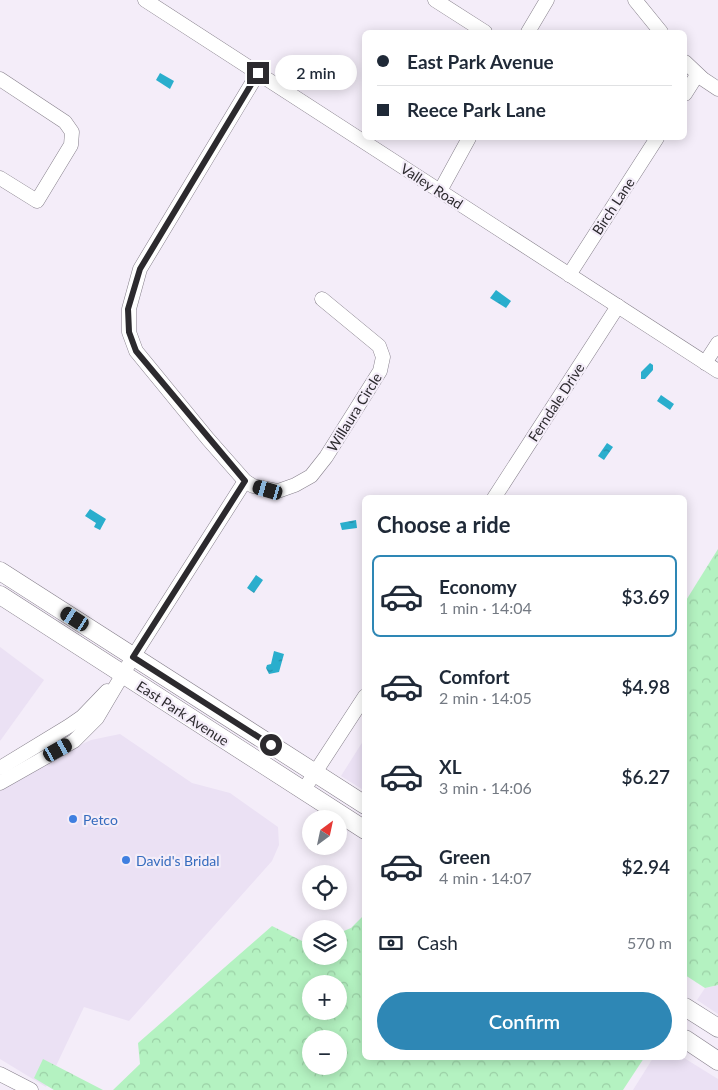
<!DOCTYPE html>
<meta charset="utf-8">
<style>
:root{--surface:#fff;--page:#f6f6f7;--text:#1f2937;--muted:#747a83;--line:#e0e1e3;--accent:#2e87b5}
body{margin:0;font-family:Lato,sans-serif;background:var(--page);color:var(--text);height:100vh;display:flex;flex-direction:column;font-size:19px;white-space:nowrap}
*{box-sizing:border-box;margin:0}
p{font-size:16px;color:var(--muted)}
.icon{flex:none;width:28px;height:28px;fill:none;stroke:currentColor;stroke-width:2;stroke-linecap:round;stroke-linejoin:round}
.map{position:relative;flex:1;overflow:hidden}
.sheet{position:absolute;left:362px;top:495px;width:325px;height:565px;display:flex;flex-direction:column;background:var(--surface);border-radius:8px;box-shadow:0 2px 12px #0003}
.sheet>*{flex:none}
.banner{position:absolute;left:362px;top:30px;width:325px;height:110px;border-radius:8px;box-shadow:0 2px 12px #0003;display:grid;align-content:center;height:110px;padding:0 15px;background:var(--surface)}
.needle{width:32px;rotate:33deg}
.buttons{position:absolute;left:302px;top:810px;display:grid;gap:10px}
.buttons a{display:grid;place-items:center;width:45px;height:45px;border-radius:50%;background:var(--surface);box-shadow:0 2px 12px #0003;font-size:25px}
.end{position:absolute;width:22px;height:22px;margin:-11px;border:6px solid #2c2a2e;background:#fff;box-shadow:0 0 0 2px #fff}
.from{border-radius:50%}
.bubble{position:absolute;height:35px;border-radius:18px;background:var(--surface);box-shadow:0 2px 12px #0003;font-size:16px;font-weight:600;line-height:35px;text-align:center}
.car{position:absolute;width:15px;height:30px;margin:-15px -8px;border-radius:6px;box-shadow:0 0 4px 1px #0007;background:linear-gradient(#222 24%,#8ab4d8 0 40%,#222 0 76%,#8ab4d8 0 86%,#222 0)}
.banner b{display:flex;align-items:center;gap:18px;height:48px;font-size:19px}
.banner b+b{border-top:1px solid var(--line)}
.banner i{width:12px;height:12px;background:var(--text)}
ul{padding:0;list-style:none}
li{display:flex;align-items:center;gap:15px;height:82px;margin:0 10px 8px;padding:0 5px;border:2px solid transparent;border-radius:8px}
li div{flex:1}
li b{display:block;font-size:19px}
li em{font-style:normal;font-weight:600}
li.on{border-color:var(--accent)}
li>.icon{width:45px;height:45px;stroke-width:1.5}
h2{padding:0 15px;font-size:22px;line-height:60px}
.pay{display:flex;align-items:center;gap:12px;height:55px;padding:0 15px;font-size:19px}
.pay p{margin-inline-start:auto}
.cta{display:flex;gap:10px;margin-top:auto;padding:10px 15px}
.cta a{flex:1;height:58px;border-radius:30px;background:var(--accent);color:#fff;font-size:20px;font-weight:600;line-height:58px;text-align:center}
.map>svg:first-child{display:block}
</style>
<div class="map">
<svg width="718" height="1090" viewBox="0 0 718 1090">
<defs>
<pattern id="forest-crowns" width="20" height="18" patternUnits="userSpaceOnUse" patternTransform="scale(1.25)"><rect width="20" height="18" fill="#b4f2c1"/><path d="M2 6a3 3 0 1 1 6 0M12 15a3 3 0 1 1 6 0" fill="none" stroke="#9bd0a6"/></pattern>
<pattern id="water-ripples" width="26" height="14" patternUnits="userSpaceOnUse" patternTransform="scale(1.25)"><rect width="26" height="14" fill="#2aaecd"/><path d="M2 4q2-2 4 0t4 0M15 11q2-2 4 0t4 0" fill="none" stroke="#248ea7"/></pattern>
</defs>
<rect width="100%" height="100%" fill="#f4edf9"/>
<!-- built -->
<g fill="#ebe1f4">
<path d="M 0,647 L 44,680 L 0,741 Z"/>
<path d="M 120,734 L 192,783 L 230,793 L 278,827 L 279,845 L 272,861 L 129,1021 L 84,1007 L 46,1087 L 0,1059 L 0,791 L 80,745 L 91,740 Z"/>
<path d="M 365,738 L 365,791 L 341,776 Z"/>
<path d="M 718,985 L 718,1014 L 697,1000 L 705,988 Z"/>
<path d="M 653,1058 L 684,1058 L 718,1079 L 718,1090 L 633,1090 Z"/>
</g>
<!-- forest -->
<g fill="url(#forest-crowns)" fill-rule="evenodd">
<path d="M 718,549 L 718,985 L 705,988 L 685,975 L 685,602 Z"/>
<path d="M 365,914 L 365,1058 L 644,1058 L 623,1090 L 113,1090 L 140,1064 L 138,1043 L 272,926 L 304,942 L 311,941 L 311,956 L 339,956 L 339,933 L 351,928 ZM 311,984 L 339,984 L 339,1011 L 311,1011 ZM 311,1039 L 339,1039 L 339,1066 L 311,1066 Z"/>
<path d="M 43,1059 L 103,1090 L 54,1090 L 34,1078 Z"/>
</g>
<!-- water -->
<g fill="url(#water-ripples)">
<path d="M 160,73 L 174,81 L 170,89 L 156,80 Z"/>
<path d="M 496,290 L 511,301 L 506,308 L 490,298 Z"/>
<path d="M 650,363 L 653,365 L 653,370 L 645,379 L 641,379 L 641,372 Z"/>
<path d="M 661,395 L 674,404 L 670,410 L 657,401 Z"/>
<path d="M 607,443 L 613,447 L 604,460 L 598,456 Z"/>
<path d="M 90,509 L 106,519 L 100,530 L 94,527 L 96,523 L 85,516 Z"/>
<path d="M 356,520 L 357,528 L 342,530 L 340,523 Z"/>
<path d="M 256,575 L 263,580 L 254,593 L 247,588 Z"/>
<path d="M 274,651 L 284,654 L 279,672 L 269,674 L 266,668 L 267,665 L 271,664 Z"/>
</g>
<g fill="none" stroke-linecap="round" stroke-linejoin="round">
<!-- minor casing -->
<g stroke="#857f8a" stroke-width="15">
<g id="minor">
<path d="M 145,0 L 718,371"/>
<path d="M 435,0 L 485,32"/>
<path d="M 635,0 L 661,32"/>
<path d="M 528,32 L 547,0"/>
<path d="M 685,62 L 703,79 L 718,89"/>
<path d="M 258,73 L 140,269 L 129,309 L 129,332 L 136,351 L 208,439 L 245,481 L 253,486 L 278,491 L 295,485 L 311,476 L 326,457 L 380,371 L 383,357 L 379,346 L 322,299"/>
<path d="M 0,79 L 65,122 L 72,132 L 71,145 L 37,201 L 0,178"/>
<path d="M 685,94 L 697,75"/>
<path d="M 440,191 L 469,138"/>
<path d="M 569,275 L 657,138"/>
<path d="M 705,363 L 718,343"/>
<path d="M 494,498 L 618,306"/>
<path d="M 0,768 L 69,726 L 82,717 L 107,691"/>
<path d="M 0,783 L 74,741 L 97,718 L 133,657 L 245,481"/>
<path d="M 303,791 L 365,696"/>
<path d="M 0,1074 L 31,1090"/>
</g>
</g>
<!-- major casing -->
<g stroke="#857f8a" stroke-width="19">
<g id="major">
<path d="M 0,571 L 365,805"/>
<path d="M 0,595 L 365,830"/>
<path d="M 685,1007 L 718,1028"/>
<path d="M 685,1039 L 718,1061"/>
</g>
</g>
<!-- minor -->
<use href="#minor" stroke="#fff" stroke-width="14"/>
<!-- major -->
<use href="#major" stroke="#fff" stroke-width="18"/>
</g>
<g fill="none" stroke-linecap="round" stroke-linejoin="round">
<!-- route -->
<path stroke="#2c2a2e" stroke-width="6" d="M 258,73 L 140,269 L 128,309 L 129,332 L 136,351 L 245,481 L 133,657 L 271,745"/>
</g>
<!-- markers -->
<g fill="#3f7fe0" stroke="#f4edf9" stroke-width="2">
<circle cx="73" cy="819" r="5"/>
<circle cx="126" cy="860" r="5"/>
</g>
<g text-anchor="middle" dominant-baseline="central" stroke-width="4.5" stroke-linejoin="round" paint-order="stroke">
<!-- street labels -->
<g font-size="14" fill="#2c2a2e" stroke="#f4edf9">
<text transform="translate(432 186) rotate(33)">Valley Road</text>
<text transform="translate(613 206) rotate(-57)">Birch Lane</text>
<text transform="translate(556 402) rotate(-57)">Ferndale Drive</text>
<text transform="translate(354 412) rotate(-58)">Willaura Circle</text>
<text transform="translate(183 713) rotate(33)">East Park Avenue</text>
</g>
<!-- shop labels -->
<g font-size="14" fill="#366cbe" stroke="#f4edf9" text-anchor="start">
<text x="83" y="819">Petco</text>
<text x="136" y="860">David's Bridal</text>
</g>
</g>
</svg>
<div class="buttons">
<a><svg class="needle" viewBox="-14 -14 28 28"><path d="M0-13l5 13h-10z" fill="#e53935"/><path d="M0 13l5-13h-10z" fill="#747a83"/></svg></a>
<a><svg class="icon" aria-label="locate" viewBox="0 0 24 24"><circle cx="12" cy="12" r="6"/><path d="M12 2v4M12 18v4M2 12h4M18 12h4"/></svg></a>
<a><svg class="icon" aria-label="layers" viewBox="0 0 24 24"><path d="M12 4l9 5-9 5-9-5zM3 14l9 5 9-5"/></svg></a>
<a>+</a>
<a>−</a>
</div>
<i class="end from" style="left:271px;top:745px"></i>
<i class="end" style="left:258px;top:73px"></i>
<div class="bubble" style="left:275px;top:55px;width:82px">2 min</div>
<i class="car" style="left:268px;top:490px;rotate:286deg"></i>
<i class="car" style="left:75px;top:619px;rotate:303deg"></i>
<i class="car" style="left:58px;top:750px;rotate:61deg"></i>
<div class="banner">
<b><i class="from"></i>East Park Avenue</b>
<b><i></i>Reece Park Lane</b>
</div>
<section class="sheet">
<h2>Choose a ride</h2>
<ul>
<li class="on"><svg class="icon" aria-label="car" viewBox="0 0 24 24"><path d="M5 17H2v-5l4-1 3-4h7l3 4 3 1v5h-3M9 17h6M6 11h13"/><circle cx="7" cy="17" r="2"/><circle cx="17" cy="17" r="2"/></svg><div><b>Economy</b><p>1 min · 14:04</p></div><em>$3.69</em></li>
<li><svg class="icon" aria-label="car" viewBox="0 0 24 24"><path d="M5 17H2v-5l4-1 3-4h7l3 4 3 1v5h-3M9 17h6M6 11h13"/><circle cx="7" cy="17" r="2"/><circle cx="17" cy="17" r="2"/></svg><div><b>Comfort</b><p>2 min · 14:05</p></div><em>$4.98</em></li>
<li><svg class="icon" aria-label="car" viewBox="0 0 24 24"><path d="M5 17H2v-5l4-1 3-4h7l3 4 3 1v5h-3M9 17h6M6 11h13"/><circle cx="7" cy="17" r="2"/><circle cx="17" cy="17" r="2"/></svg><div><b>XL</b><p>3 min · 14:06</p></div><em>$6.27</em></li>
<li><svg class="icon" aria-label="car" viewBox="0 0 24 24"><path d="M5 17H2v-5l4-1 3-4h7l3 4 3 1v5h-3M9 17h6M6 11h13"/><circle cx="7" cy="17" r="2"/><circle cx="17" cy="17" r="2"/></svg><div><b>Green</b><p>4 min · 14:07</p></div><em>$2.94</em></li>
</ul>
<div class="pay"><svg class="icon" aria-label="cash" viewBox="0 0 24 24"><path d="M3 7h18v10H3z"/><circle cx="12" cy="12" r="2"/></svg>Cash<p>570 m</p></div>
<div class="cta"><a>Confirm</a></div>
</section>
</div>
